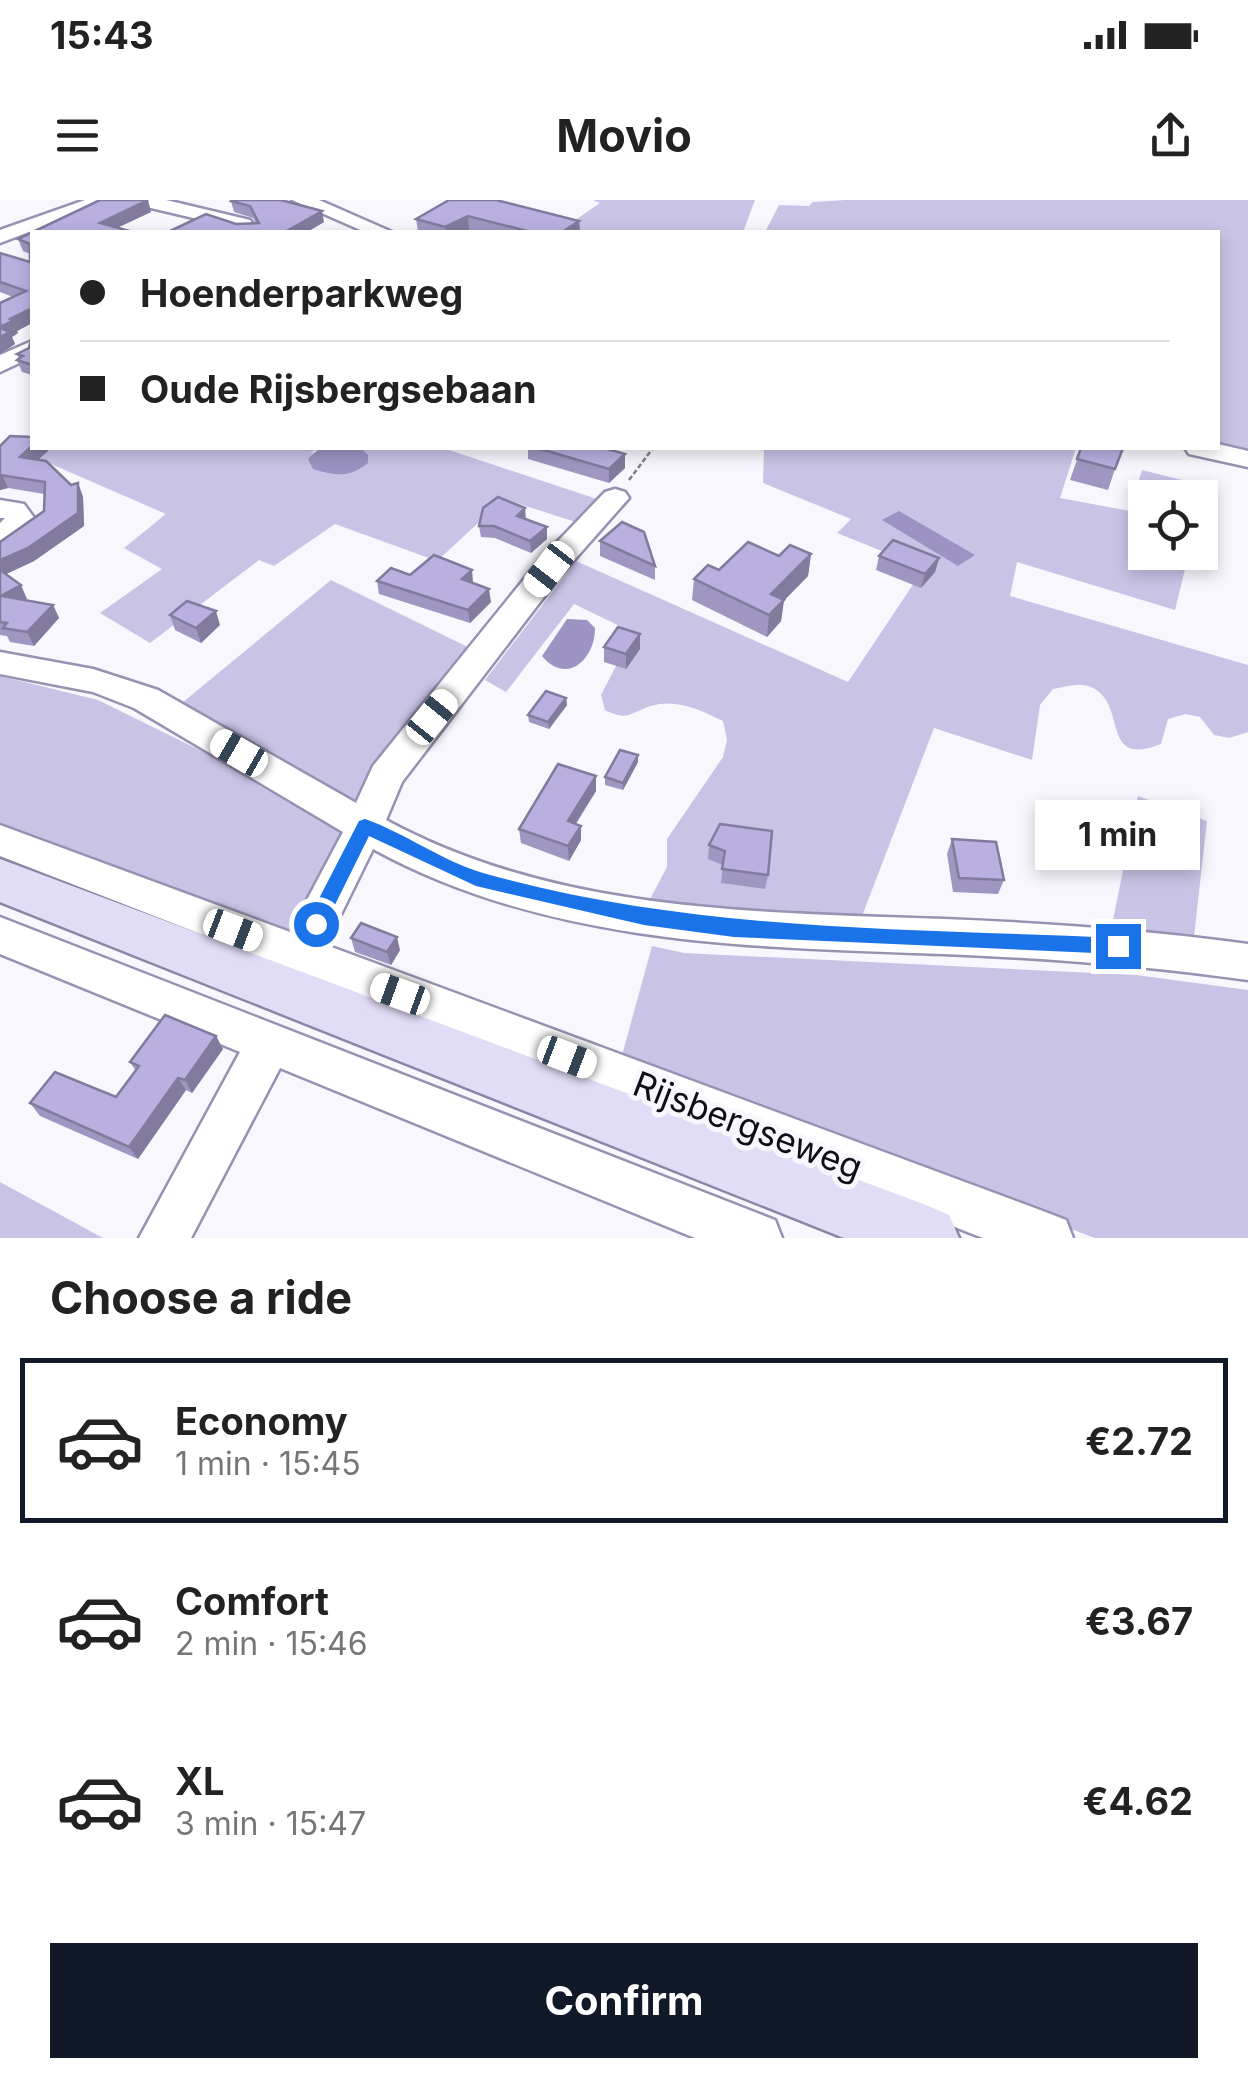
<!DOCTYPE html>
<meta charset="utf-8">
<style>
:root{--surface:#fff;--page:#f2f2f2;--text:#222;--muted:#767676;--line:#e0e0e0;--accent:#111827}
body{margin:0;font-family:Inter,sans-serif;background:var(--page);color:var(--text);height:100vh;display:flex;flex-direction:column;font-size:38px;white-space:nowrap}
*{box-sizing:border-box;margin:0}
p{font-size:32px;color:var(--muted)}
.icon{flex:none;width:55px;height:55px;fill:none;stroke:currentColor;stroke-width:2;stroke-linecap:round;stroke-linejoin:round}
.map{position:relative;height:1038px;overflow:hidden}
.drawer{display:flex;flex-direction:column;background:var(--surface);flex:1}
.drawer>*{flex:none}
.hud{position:absolute;left:30px;top:30px;width:1190px;height:220px;border-radius:0px;box-shadow:0 5px 15px #0003;display:grid;align-content:center;height:220px;padding:0 50px;background:var(--surface)}
.controls{position:absolute;left:1128px;top:280px;display:grid;gap:20px}
.controls a{display:grid;place-items:center;width:90px;height:90px;border-radius:0px;background:var(--surface);box-shadow:0 5px 15px #0003;font-size:50px}
.end{position:absolute;width:45px;height:45px;margin:-22px;border:12px solid #1a73e8;background:#fff;box-shadow:0 0 0 5px #fff}
.from{border-radius:50%}
.bubble{position:absolute;height:70px;border-radius:0px;background:var(--surface);box-shadow:0 5px 15px #0003;font-size:32px;font-weight:700;line-height:70px;text-align:center}
.car{position:absolute;width:30px;height:60px;margin:-30px -15px;border-radius:12px;box-shadow:0 0 8px 2px #0007;background:linear-gradient(#fff 24%,#345 0 40%,#fff 0 76%,#345 0 86%,#fff 0)}
.hud b{display:flex;align-items:center;gap:35px;height:95px;font-size:38px}
.hud b+b{border-top:2px solid var(--line)}
.hud i{width:25px;height:25px;background:var(--text)}
ul{padding:0;list-style:none}
li{display:flex;align-items:center;gap:30px;height:165px;margin:0 20px 15px;padding:0 30px;border:5px solid transparent;border-radius:0px}
li div{flex:1}
li b{display:block;font-size:38px}
li em{font-style:normal;font-weight:700}
li.current{border-color:var(--accent)}
li>.icon{width:90px;height:90px;stroke-width:1.5}
h2{padding:0 50px;font-size:45px;line-height:120px}
.primary-button{display:flex;gap:20px;margin-top:auto;padding:20px 50px}
.primary-button a{flex:1;height:115px;border-radius:0px;background:var(--accent);color:#fff;font-size:40px;font-weight:700;line-height:115px;text-align:center}
.status{display:flex;justify-content:space-between;align-items:center;height:70px;padding:0 50px;background:var(--surface);direction:ltr}
.status svg{height:28px;fill:currentColor}
header{display:flex;justify-content:space-between;align-items:center;height:130px;padding:0 50px;background:var(--surface);font-size:45px;font-weight:700}
.map>svg:first-child{display:block}
</style>
<div class="status"><b>15:43</b><svg viewBox="0 0 49 12"><path d="M0 12V9h3v3zM5 12V6h3v6zM10 12V3h3v9zM15 12V0h3v12zM26 1h20v11H26zM47 4h2v5h-2z"/></svg></div>
<header><svg class="icon" aria-label="menu" viewBox="0 0 24 24"><path d="M4 6h16M4 12h16M4 18h16"/></svg>Movio<svg class="icon" aria-label="share" viewBox="0 0 24 24"><path d="M12 15V3M7 8l5-5 5 5M5 13v7h14v-7"/></svg></header>
<div class="map">
<svg width="1248" height="1038" viewBox="0 0 1248 1038">
<rect width="100%" height="100%" fill="#f8f7fe"/>
<!-- green -->
<g fill="#c9c3e6">
<path d="M 593,0 L 755,0 L 743,32 L 569,32 L 568,25 L 600,3 Z"/>
<path d="M 845,0 L 1248,0 L 1248,255 L 1218,246 L 1218,32 L 765,32 L 779,5 L 809,6 L 813,2 Z"/>
<path d="M 40,248 L 320,248 L 310,253 L 364,249 L 360,248 L 443,248 L 609,303 L 588,326 L 504,299 L 437,361 L 335,324 L 274,366 L 259,360 L 150,443 L 100,413 L 162,369 L 124,348 L 166,314 L 28,254 Z"/>
<path d="M 764,248 L 1076,248 L 1060,298 L 1130,311 L 1142,270 L 1206,286 L 1200,310 L 1200,298 L 1145,298 L 1145,352 L 1189,353 L 1175,410 L 1017,362 L 1010,396 L 1248,465 L 1248,532 L 1229,538 L 1214,535 L 1200,517 L 1185,514 L 1168,519 L 1161,544 C 1100,568 1128,506 1093,488 C 1081,481 1065,487 1053,489 L 1040,505 L 1032,560 L 934,528 L 854,737 L 640,718 L 667,667 L 667,639 L 723,557 L 727,540 L 723,521 C 701,510 675,498 651,506 C 631,512 628,522 605,510 L 601,495 L 632,435 L 626,429 L 574,404 L 506,492 L 485,480 L 576,361 L 848,482 L 924,368 L 837,333 L 851,319 L 763,283 Z"/>
<path d="M 331,380 L 480,453 L 358,612 L 171,512 Z"/>
<path d="M 0,476 L 98,500 L 240,570 L 346,633 L 311,702 L 287,736 L 0,628 Z"/>
<path d="M 1138,596 L 1207,621 L 1192,754 L 1108,745 Z"/>
<path d="M 652,746 L 684,753 L 1136,775 L 1248,790 L 1248,1038 L 1095,1038 L 621,859 Z"/>
<path d="M 0,982 L 103,1038 L 0,1038 Z"/>
</g>
<!-- water -->
<g fill="#9c93c2">
<path d="M 320,248 L 360,248 L 368,255 L 368,263 C 349,278 335,276 313,269 L 308,259 Z"/>
<path d="M 899,311 L 975,355 L 958,366 L 882,320 Z"/>
<path d="M 567,419 L 587,420 L 595,428 C 595,459 567,486 542,456 Z"/>
</g>
<g fill="none" stroke-linecap="round" stroke-linejoin="round">
<!-- minor casing -->
<g stroke="#9792b1" stroke-width="5">
<g id="minor">
<path d="M 85,0 L 114,0 L 0,43 L 0,30 Z"/>
<path d="M 131,0 L 166,0 L 250,20 L 259,32 L 239,32 L 236,28 L 134,4 Z"/>
<path d="M 292,0 L 319,0 L 392,32 L 365,32 Z"/>
<path d="M 32,141 L 32,157 L 0,172 L 0,155 Z"/>
<path d="M 1218,244 L 1248,251 L 1248,267 L 1189,254 L 1185,248 L 1218,248 Z"/>
<path d="M 615,289 L 625,292 L 629,298 L 560,376 L 402,582 L 386,620 C 557,713 755,712 944,719 C 1046,723 1147,730 1248,744 L 1248,780 C 1147,766 1046,758 944,754 C 750,747 548,745 373,649 L 326,745 L 1048,1013 L 1066,1020 L 1073,1038 L 983,1038 L 0,656 L 0,625 L 290,732 L 343,632 L 134,508 L 93,492 L 0,474 L 0,452 L 93,469 L 158,490 L 356,603 L 373,566 L 538,362 L 605,292 Z"/>
<path d="M 0,300 L 24,304 L 35,319 L 10,346 L 0,349 L 0,323 L 5,318 L 0,318 Z"/>
<path d="M 0,717 L 757,1013 L 775,1020 L 782,1038 L 695,1038 L 280,868 L 191,1038 L 139,1038 L 240,852 L 0,754 Z"/>
</g>
</g>
<!-- major casing -->
<g stroke="#8b86a5" stroke-width="5">
<path id="major" d="M 0,659 L 926,1005 L 949,1015 L 959,1038 L 844,1038 L 0,702 Z"/>
</g>
<!-- path -->
<path stroke="#807e87" stroke-width="2.5" stroke-dasharray="5 2.5" stroke-linecap="butt" d="M 629,280 L 653,248"/>
<!-- minor -->
<use href="#minor" fill="#fff" fill-rule="evenodd"/>
<!-- major -->
<use href="#major" fill="#e2ddf7" fill-rule="evenodd"/>
</g>
<!-- wall -->
<g fill="#9f97c1">
<path d="M 231,1 L 324,22 L 307,32 L 168,32 L 236,24 L 256,23 L 253,18 L 234,12 Z"/>
<path d="M 511,4 L 579,21 L 580,32 L 418,32 L 416,19 Z"/>
<path d="M 151,12 L 117,28 L 32,123 L 17,131 L 18,133 L 12,137 L 15,144 L 0,154 L 0,103 L 13,97 L 0,92 L 0,53 L 30,62 L 30,54 L 23,51 L 18,39 Z"/>
<path d="M 32,141 L 32,175 L 22,172 L 17,160 L 19,159 L 17,154 L 29,148 Z"/>
<path d="M 0,246 L 48,251 L 38,260 L 71,285 L 78,283 L 83,297 L 84,326 L 34,361 L 6,374 L 27,399 L 25,400 L 53,405 L 59,418 L 34,446 L 10,442 L 7,436 L 0,435 L 0,342 L 44,311 L 44,294 L 8,288 L 0,290 Z"/>
<path d="M 528,248 L 604,248 L 625,268 L 609,283 L 528,259 Z"/>
<path d="M 1081,248 L 1115,269 L 1108,290 L 1070,280 Z"/>
<path d="M 526,319 L 547,327 L 547,339 L 531,353 L 495,338 L 481,337 L 479,326 Z"/>
<path d="M 600,341 L 655,366 L 655,380 L 600,356 Z"/>
<path d="M 811,354 L 808,376 L 784,400 L 781,421 L 767,437 L 692,400 L 694,379 L 719,370 L 779,356 Z"/>
<path d="M 879,356 L 939,358 L 935,372 L 921,388 L 876,370 Z"/>
<path d="M 410,375 L 473,383 L 491,402 L 470,423 L 379,394 L 377,381 Z"/>
<path d="M 170,415 L 220,425 L 201,443 L 175,430 Z"/>
<path d="M 604,447 L 640,449 L 626,469 L 604,462 Z"/>
<path d="M 566,498 L 567,505 L 549,529 L 529,522 L 528,515 Z"/>
<path d="M 638,562 L 623,590 L 605,585 L 605,577 Z"/>
<path d="M 596,576 L 596,591 L 576,624 L 581,640 L 569,661 L 521,643 L 519,629 Z"/>
<path d="M 1162,609 L 1184,643 L 1180,650 L 1154,643 L 1158,616 Z"/>
<path d="M 720,624 L 768,675 L 765,689 L 721,683 L 723,665 L 708,659 L 709,645 Z"/>
<path d="M 952,639 L 1004,680 L 998,694 L 953,692 L 947,654 Z"/>
<path d="M 351,738 L 400,750 L 391,765 L 355,752 Z"/>
<path d="M 216,836 L 223,849 L 192,893 L 186,890 L 138,959 L 40,916 L 30,903 L 116,897 L 136,871 L 130,862 Z"/>
</g>
<!-- shaded-wall -->
<g fill="#827b9d">
<path d="M 148,0 L 151,12 L 108,32 L 100,23 Z"/>
<path d="M 322,11 L 324,22 L 307,32 L 285,32 Z"/>
<path d="M 468,16 L 469,31 L 446,32 L 445,27 Z"/>
<path d="M 579,21 L 580,32 L 562,32 Z"/>
<path d="M 32,108 L 32,123 L 17,131 L 18,133 L 12,137 L 15,144 L 0,154 L 0,127 L 10,119 Z"/>
<path d="M 32,246 L 47,248 L 48,251 L 26,270 L 20,257 Z"/>
<path d="M 625,254 L 625,268 L 609,283 L 609,269 Z"/>
<path d="M 2,274 L 8,288 L 0,290 L 0,275 Z"/>
<path d="M 78,283 L 83,297 L 84,326 L 34,361 L 0,377 L 0,360 Z"/>
<path d="M 525,308 L 526,320 L 517,316 Z"/>
<path d="M 547,327 L 547,339 L 531,353 L 530,341 Z"/>
<path d="M 811,354 L 808,376 L 769,416 L 771,394 Z"/>
<path d="M 939,358 L 935,372 L 921,388 L 925,374 Z"/>
<path d="M 472,370 L 473,382 L 462,379 Z"/>
<path d="M 21,385 L 27,399 L 8,410 L 1,396 Z"/>
<path d="M 489,389 L 491,402 L 470,423 L 468,410 Z"/>
<path d="M 784,400 L 781,421 L 767,437 L 769,415 Z"/>
<path d="M 53,405 L 59,418 L 34,446 L 27,432 Z"/>
<path d="M 216,411 L 220,425 L 201,443 L 196,428 Z"/>
<path d="M 640,434 L 640,449 L 626,469 L 626,454 Z"/>
<path d="M 566,498 L 567,505 L 549,529 L 548,522 Z"/>
<path d="M 638,555 L 638,562 L 623,590 L 623,583 Z"/>
<path d="M 596,576 L 596,591 L 568,635 L 568,621 Z"/>
<path d="M 581,626 L 581,640 L 569,661 L 568,646 Z"/>
<path d="M 397,737 L 400,750 L 391,765 L 387,752 Z"/>
<path d="M 216,836 L 223,849 L 192,893 L 185,880 Z"/>
<path d="M 178,878 L 186,890 L 138,959 L 129,947 Z"/>
</g>
<!-- building -->
<g fill="#b9b0e0" stroke="#827b9d" stroke-width="2.5">
<path d="M 100,0 L 148,0 L 100,23 L 133,32 L 32,32 L 32,108 L 10,119 L 13,121 L 0,127 L 0,103 L 26,91 L 0,82 L 0,53 L 30,62 L 30,44 L 18,39 Z"/>
<path d="M 232,0 L 281,0 L 322,11 L 285,32 L 168,32 L 206,14 L 236,24 L 259,23 L 250,6 L 231,1 Z"/>
<path d="M 449,0 L 496,0 L 579,21 L 562,32 L 531,32 L 468,16 L 445,27 L 416,19 Z"/>
<path d="M 0,128 L 10,132 L 0,137 Z"/>
<path d="M 31,140 L 32,141 L 32,165 L 17,160 L 23,156 L 17,154 L 29,148 Z"/>
<path d="M 10,236 L 32,237 L 32,246 L 20,257 L 46,261 L 71,285 L 78,283 L 78,313 L 28,348 L 0,360 L 0,342 L 44,311 L 45,282 L 0,275 L 0,246 Z"/>
<path d="M 537,248 L 604,248 L 625,254 L 609,269 Z"/>
<path d="M 1081,248 L 1123,248 L 1115,269 L 1077,259 Z"/>
<path d="M 498,297 L 525,308 L 517,316 L 547,327 L 530,341 L 494,326 L 479,326 L 483,308 Z"/>
<path d="M 622,322 L 644,332 L 655,366 L 600,341 Z"/>
<path d="M 893,340 L 939,358 L 925,374 L 879,356 Z"/>
<path d="M 748,342 L 779,356 L 790,345 L 811,354 L 771,394 L 784,400 L 769,415 L 694,379 L 708,365 L 719,370 Z"/>
<path d="M 434,355 L 472,370 L 462,379 L 489,389 L 468,410 L 377,381 L 391,368 L 410,375 Z"/>
<path d="M 0,370 L 21,385 L 1,396 L 53,405 L 27,432 L 3,428 L 7,423 L 0,422 Z"/>
<path d="M 187,401 L 216,411 L 196,428 L 170,415 Z"/>
<path d="M 618,427 L 640,434 L 626,454 L 604,447 Z"/>
<path d="M 546,491 L 566,498 L 548,522 L 528,515 Z"/>
<path d="M 620,550 L 638,555 L 623,583 L 605,577 Z"/>
<path d="M 558,564 L 596,576 L 568,621 L 581,626 L 568,646 L 519,629 Z"/>
<path d="M 1162,609 L 1187,616 L 1184,643 L 1158,636 Z"/>
<path d="M 720,624 L 772,631 L 768,675 L 722,669 L 725,651 L 709,645 Z"/>
<path d="M 952,639 L 996,642 L 1004,680 L 959,678 Z"/>
<path d="M 361,723 L 397,737 L 387,752 L 351,738 Z"/>
<path d="M 165,815 L 216,836 L 185,880 L 178,878 L 129,947 L 30,903 L 55,872 L 116,897 L 139,866 L 130,862 Z"/>
</g>
<!-- route -->
<path fill="#1a73e8" d="M 365,619 C 405,633 442,661 483,673 C 690,732 905,728 1118,738 L 1128,746 L 1118,754 L 734,737 L 644,725 L 476,686 L 369,636 L 323,729 L 309,729 L 309,718 L 359,621 Z"/>
<g text-anchor="middle" dominant-baseline="central" stroke-width="10" stroke-linejoin="round" paint-order="stroke">
<!-- near-street labels -->
<g font-size="35" fill="#0f0d18" stroke="#f8f7fe">
<text transform="translate(748 925) rotate(21)">Rijsbergseweg</text>
</g>
</g>
</svg>
<div class="controls">
<a><svg class="icon" aria-label="locate" viewBox="0 0 24 24"><circle cx="12" cy="12" r="6"/><path d="M12 2v4M12 18v4M2 12h4M18 12h4"/></svg></a>
</div>
<i class="end from" style="left:316px;top:724px"></i>
<i class="end" style="left:1118px;top:746px"></i>
<div class="bubble" style="left:1035px;top:600px;width:165px">1 min</div>
<i class="car" style="left:549px;top:369px;rotate:218deg"></i>
<i class="car" style="left:432px;top:517px;rotate:39deg"></i>
<i class="car" style="left:239px;top:553px;rotate:300deg"></i>
<i class="car" style="left:233px;top:730px;rotate:111deg"></i>
<i class="car" style="left:400px;top:794px;rotate:290deg"></i>
<i class="car" style="left:567px;top:857px;rotate:111deg"></i>
<div class="hud">
<b><i class="from"></i>Hoenderparkweg</b>
<b><i></i>Oude Rijsbergsebaan</b>
</div>
</div>
<section class="drawer">
<h2>Choose a ride</h2>
<ul>
<li class="current"><svg class="icon" aria-label="car" viewBox="0 0 24 24"><path d="M5 17H2v-5l4-1 3-4h7l3 4 3 1v5h-3M9 17h6M6 11h13"/><circle cx="7" cy="17" r="2"/><circle cx="17" cy="17" r="2"/></svg><div><b>Economy</b><p>1 min · 15:45</p></div><em>€2.72</em></li>
<li><svg class="icon" aria-label="car" viewBox="0 0 24 24"><path d="M5 17H2v-5l4-1 3-4h7l3 4 3 1v5h-3M9 17h6M6 11h13"/><circle cx="7" cy="17" r="2"/><circle cx="17" cy="17" r="2"/></svg><div><b>Comfort</b><p>2 min · 15:46</p></div><em>€3.67</em></li>
<li><svg class="icon" aria-label="car" viewBox="0 0 24 24"><path d="M5 17H2v-5l4-1 3-4h7l3 4 3 1v5h-3M9 17h6M6 11h13"/><circle cx="7" cy="17" r="2"/><circle cx="17" cy="17" r="2"/></svg><div><b>XL</b><p>3 min · 15:47</p></div><em>€4.62</em></li>
</ul>
<div class="primary-button"><a>Confirm</a></div>
</section>
